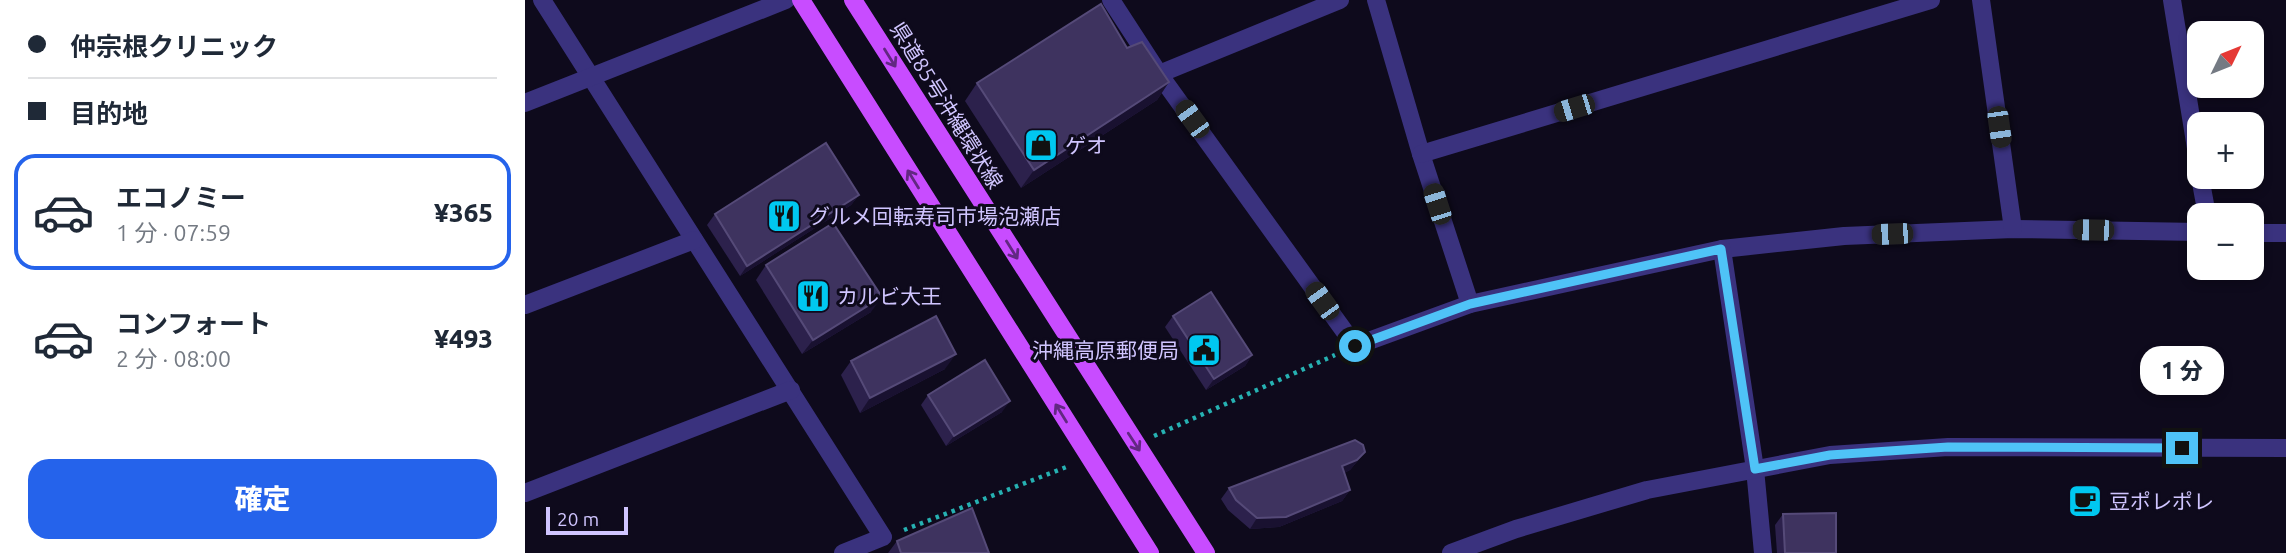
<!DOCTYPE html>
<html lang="ja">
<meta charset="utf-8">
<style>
:root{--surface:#fff;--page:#f6f6f7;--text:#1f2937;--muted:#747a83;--line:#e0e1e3;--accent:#2563eb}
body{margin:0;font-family:Ubuntu,"Noto Sans JP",sans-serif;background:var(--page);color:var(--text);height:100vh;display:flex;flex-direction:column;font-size:26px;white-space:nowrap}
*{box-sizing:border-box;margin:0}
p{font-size:23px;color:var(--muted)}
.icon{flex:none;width:38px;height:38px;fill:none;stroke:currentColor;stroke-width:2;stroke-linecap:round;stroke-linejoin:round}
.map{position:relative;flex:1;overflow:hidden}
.drawer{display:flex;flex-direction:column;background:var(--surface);width:525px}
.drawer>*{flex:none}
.top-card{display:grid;align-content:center;height:154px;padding:0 28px;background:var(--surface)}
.needle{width:46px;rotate:47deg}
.buttons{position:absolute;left:1662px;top:21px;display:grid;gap:14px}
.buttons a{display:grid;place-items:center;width:77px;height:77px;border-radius:14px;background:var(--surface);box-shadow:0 4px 10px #0003;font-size:35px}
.scale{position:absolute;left:21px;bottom:18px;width:82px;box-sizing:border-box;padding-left:7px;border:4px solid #d0c5ff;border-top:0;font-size:19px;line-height:24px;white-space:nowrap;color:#d0c5ff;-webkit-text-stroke:5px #0e0a1c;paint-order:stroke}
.end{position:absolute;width:32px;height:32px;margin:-16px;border:9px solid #4fc3f7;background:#111;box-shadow:0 0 0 4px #111}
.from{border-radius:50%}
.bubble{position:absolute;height:49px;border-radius:21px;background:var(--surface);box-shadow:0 4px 10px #0003;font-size:23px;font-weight:800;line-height:49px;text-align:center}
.car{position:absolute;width:21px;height:42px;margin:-21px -10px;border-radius:9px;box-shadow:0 0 5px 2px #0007;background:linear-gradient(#222 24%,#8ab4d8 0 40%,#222 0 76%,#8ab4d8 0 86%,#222 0)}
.top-card b{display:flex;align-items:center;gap:24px;height:66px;font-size:26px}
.top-card b+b{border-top:2px solid var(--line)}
.top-card i{width:18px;height:18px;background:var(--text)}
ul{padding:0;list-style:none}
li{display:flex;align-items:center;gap:21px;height:116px;margin:0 14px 10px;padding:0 14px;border:4px solid transparent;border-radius:21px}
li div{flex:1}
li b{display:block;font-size:26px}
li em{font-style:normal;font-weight:800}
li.on{border-color:var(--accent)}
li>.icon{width:63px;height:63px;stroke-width:1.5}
.button{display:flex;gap:14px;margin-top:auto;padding:14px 28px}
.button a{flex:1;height:80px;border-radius:21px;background:var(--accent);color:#fff;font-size:28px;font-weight:800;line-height:80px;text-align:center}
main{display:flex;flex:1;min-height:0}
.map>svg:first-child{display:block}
</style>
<main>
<section class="drawer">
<div class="top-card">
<b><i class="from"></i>仲宗根クリニック</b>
<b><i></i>目的地</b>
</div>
<ul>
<li class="on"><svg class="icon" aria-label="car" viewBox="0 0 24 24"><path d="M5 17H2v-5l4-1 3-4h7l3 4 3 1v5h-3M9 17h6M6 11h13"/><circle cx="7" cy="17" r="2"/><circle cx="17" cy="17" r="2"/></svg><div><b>エコノミー</b><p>1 分 · 07:59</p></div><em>¥365</em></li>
<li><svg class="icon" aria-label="car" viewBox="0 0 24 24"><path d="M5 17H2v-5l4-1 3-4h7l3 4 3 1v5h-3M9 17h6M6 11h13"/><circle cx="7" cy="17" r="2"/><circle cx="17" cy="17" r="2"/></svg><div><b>コンフォート</b><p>2 分 · 08:00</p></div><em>¥493</em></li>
</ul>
<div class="button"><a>確定</a></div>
</section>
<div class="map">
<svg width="1761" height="553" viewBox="0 0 1761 553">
<rect width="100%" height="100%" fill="#0e0a1c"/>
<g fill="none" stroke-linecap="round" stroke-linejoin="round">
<!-- path -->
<g stroke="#26b1b2" stroke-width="4.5" stroke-dasharray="3.5 5" stroke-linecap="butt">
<path d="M 629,436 L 810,355"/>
<path d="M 379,530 L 544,466"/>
</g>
<!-- minor -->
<g stroke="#3a327e" stroke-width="18">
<path d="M 17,0 L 358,537 L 318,553"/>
<path d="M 586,0 L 634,74 L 830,346 L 945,304 L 1197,249 L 1319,236 L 1488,229 L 1675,232"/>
<path d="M 851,0 L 896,154 L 945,304"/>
<path d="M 1456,0 L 1488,229"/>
<path d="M 1647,0 L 1675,173"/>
<path d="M 634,74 L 815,0"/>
<path d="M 0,103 L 261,0"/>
<path d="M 896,154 L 1406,0"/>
<path d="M 1675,177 L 1682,215"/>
<path d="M 1727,233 L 1761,233"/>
<path d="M 1197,249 L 1230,469 L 1238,553"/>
<path d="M 0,305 L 169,240"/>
<path d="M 0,493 L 266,390"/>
<path d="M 926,553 L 991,529 L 1122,490 L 1305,455 L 1423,447 L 1761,448"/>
</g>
<!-- major -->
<g stroke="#c84cff" stroke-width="18">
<path d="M 276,0 L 625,553"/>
<path d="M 328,0 L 681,553"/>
</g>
</g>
<!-- wall -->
<g fill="#2c214c">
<path d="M 602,48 L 644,82 L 632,100 L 496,188 L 440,101 L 452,83 Z"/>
<path d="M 334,195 L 326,205 L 215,276 L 182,225 L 190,214 Z"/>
<path d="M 241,265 L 346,312 L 277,354 L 231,280 Z"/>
<path d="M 648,316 L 727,355 L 720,366 L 681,390 L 640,327 Z"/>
<path d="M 326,361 L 420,369 L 335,413 L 316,375 Z"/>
<path d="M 403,395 L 477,412 L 421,446 L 396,405 Z"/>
<path d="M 840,452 L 825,470 L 819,473 L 825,490 L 817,501 L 754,527 L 725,529 L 703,510 L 696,499 L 704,488 Z"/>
<path d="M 1258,514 L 1311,553 L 1252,553 L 1250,525 Z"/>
<path d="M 372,541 L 464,553 L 363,553 Z"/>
</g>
<!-- shaded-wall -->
<g fill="#191130">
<path d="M 644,82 L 632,100 L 496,188 L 509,170 Z"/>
<path d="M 334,195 L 326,205 L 215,276 L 222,266 Z"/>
<path d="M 357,297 L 346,312 L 277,354 L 288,340 Z"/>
<path d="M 431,354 L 420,369 L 335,413 L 345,398 Z"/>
<path d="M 727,355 L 720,366 L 681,390 L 689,379 Z"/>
<path d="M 485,401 L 477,412 L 421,446 L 429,436 Z"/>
<path d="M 840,452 L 825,470 L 810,477 L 817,466 Z"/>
<path d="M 825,490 L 817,501 L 754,527 L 725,529 L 732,518 Z"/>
</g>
<!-- building -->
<g fill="#3e335f" stroke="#554a78" stroke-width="2">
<path d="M 576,4 L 602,48 L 617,42 L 644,82 L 509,170 L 452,83 Z"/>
<path d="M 301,143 L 334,195 L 222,266 L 190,214 Z"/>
<path d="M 308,223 L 357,297 L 288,340 L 241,265 Z"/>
<path d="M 686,292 L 727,355 L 689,379 L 648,316 Z"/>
<path d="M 411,316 L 431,354 L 345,398 L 326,361 Z"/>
<path d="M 460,360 L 485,401 L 429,436 L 403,395 Z"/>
<path d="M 830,440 L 838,445 L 840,452 L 832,460 L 817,466 L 825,490 L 761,517 L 732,518 L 711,500 L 704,488 Z"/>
<path d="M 447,508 L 464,553 L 376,553 L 372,541 Z"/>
<path d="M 1311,513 L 1311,553 L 1260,553 L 1258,514 Z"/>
</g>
<!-- one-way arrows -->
<defs><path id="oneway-shaft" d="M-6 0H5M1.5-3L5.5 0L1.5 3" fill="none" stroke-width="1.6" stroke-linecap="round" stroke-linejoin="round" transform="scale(1.75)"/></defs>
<g stroke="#622882">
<use href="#oneway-shaft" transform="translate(365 58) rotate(58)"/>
<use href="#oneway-shaft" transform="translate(388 179) rotate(-122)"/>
<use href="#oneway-shaft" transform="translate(487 250) rotate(58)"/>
<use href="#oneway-shaft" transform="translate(536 413) rotate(-122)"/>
<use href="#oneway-shaft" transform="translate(609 442) rotate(57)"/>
</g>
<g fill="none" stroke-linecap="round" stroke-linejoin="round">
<!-- route -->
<path stroke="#4fc3f7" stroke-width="9" d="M 830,346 L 945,304 L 1196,249 L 1230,469 L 1305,455 L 1423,447 L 1657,448"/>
</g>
<!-- icons -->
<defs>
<g id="shop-square" transform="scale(1.75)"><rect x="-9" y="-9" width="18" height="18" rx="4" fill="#00c8f0" stroke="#0e0a1c"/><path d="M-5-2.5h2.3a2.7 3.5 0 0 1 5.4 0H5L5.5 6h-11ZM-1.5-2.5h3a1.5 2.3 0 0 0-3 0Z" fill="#111"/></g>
<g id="restaurant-square" transform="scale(1.75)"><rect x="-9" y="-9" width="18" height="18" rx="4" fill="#00c8f0" stroke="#0e0a1c"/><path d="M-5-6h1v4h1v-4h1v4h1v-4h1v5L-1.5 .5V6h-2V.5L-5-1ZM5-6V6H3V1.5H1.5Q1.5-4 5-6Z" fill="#111"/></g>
<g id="civic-square" transform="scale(1.75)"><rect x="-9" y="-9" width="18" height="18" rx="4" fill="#00c8f0" stroke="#0e0a1c"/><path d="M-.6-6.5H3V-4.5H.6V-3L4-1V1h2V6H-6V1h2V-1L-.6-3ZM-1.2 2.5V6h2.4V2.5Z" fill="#111"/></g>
<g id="cafe-square" transform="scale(1.75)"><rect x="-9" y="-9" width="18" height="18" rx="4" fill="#00c8f0" stroke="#0e0a1c"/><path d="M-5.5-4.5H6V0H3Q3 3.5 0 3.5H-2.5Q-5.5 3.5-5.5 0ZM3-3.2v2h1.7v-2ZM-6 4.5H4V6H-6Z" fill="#111"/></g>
</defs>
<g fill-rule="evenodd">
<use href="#shop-square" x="516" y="145"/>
<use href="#restaurant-square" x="259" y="216"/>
<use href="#restaurant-square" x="288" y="296"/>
<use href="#civic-square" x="679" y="350"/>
<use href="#cafe-square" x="1560" y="501"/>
</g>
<g text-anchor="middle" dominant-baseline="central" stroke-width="6" stroke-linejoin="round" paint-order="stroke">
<!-- street labels -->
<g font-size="21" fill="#d0c5ff" stroke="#0e0a1c">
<text transform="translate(422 105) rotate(58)">県道85号沖縄環状線</text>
</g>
<!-- poi labels -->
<g font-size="21" fill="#d0c5ff" stroke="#0e0a1c" text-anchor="start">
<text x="540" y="145">ゲオ</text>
<text x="284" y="216">グルメ回転寿司市場泡瀬店</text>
<text x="312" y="296">カルビ大王</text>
<text x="654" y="350" text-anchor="end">沖縄高原郵便局</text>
<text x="1584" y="501">豆ポレポレ</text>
</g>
</g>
</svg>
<div class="buttons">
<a><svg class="needle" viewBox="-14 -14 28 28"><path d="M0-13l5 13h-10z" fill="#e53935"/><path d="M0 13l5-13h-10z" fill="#747a83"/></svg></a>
<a>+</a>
<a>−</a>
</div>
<div class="scale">20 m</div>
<i class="end from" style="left:830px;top:346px"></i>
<i class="end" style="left:1657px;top:448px"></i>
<div class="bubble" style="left:1615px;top:346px;width:84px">1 分</div>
<i class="car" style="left:1049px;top:108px;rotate:253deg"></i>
<i class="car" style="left:667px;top:119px;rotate:324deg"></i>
<i class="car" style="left:1474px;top:127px;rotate:172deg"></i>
<i class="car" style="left:912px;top:204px;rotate:342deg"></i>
<i class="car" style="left:1568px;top:230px;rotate:271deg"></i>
<i class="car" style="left:1367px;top:234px;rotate:268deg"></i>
<i class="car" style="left:797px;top:301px;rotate:324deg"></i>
</div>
</main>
